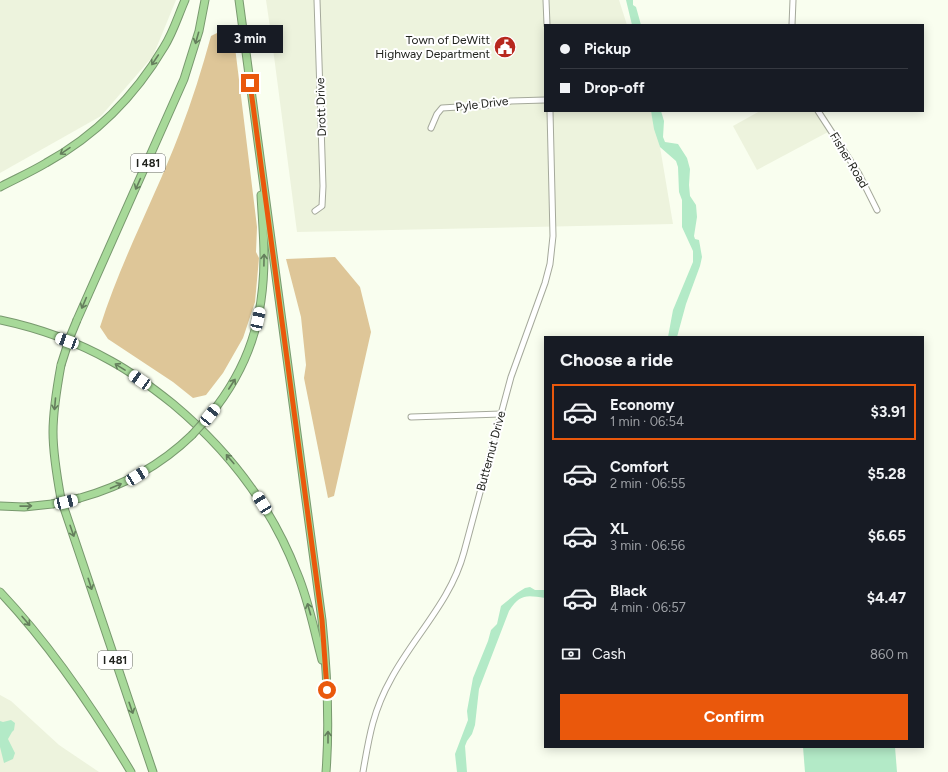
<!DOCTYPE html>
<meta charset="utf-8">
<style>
:root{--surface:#171b24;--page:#20242c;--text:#f1f3f6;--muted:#9ea1a6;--line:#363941;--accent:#ea580c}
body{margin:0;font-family:Figtree,sans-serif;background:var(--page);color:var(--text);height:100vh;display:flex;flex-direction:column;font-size:15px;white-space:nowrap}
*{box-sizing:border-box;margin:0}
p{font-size:13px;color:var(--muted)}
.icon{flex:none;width:22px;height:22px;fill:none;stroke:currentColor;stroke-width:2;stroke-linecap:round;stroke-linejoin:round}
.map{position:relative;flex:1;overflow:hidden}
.sheet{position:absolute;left:544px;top:336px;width:380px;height:412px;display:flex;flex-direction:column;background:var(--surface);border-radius:0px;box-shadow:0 2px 10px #0003}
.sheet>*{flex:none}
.hud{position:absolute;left:544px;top:24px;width:380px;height:88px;border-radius:0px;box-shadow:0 2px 10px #0003;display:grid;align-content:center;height:88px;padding:0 16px;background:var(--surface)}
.end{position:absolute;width:18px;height:18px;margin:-9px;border:5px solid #ea580c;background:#fff;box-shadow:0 0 0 2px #fff}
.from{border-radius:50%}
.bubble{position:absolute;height:28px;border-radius:0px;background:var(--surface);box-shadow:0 2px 10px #0003;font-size:13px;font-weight:700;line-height:28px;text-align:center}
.car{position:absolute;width:12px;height:24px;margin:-12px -6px;border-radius:5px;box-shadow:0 0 3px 1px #0007;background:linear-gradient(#fff 24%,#345 0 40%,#fff 0 76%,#345 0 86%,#fff 0)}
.hud b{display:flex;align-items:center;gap:14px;height:38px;font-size:15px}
.hud b+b{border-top:1px solid var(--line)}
.hud i{width:10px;height:10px;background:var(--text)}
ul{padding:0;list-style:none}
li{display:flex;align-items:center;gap:12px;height:56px;margin:0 8px 6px;padding:0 8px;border:2px solid transparent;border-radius:0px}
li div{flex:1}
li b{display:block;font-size:15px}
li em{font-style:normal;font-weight:700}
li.on{border-color:var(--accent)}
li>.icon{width:36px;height:36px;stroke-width:1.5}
h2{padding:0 16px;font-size:18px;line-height:48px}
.pay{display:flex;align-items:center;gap:10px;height:44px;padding:0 16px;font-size:15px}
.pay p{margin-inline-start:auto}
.primary-button{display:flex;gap:8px;margin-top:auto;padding:8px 16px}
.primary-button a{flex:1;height:46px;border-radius:0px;background:var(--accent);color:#fff;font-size:16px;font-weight:700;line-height:46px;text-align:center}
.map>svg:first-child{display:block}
</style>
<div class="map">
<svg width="948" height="772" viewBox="0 0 948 772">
<rect width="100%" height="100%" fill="#f9feef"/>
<!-- built -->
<g fill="#edf3dd">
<path d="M 0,0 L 176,0 L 153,56 L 101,116 L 0,173 Z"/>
<path d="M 266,0 L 619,0 L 627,25 L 545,25 L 545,111 L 651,111 L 660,147 L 673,224 L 297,232 L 272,41 Z"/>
<path d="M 760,111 L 814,111 L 828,132 L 757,170 L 733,126 Z"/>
<path d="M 0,695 L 11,701 L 59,745 L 99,772 L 0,772 Z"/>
</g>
<!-- green -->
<g fill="#dec698">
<path d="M 226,31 L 234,39 L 257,227 L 256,252 L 259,258 L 255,302 L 243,338 L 223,373 L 206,395 L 193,398 L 173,382 L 108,339 L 100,327 C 121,260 155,198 180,132 C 192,101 202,69 211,36 L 219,32 Z"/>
<path d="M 335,257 L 360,287 L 371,332 L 334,496 L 328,498 L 304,378 L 306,365 L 301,317 L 286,259 Z"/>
</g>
<!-- water -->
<g fill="#b3eac7">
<path d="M 626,0 L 633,0 L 633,5 L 636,7 L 641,25 L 632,25 Z"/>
<path d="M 651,111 L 661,111 L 664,121 L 663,137 L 665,142 L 678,144 L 687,158 L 690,169 L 689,185 L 690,196 L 696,205 L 697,217 L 694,236 L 695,239 L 699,240 L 702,257 L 700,266 L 686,304 L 677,337 L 668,337 L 673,310 L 693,262 L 693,251 L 682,227 L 682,200 L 679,192 L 678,167 L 676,161 L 660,147 L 654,129 Z"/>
<path d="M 530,587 L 535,590 L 545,590 L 545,598 C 526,595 520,594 509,611 L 479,689 L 475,725 L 472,734 L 467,741 L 465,746 L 467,772 L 457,772 L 455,754 L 468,720 L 467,711 L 473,678 L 488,641 L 491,630 L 497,624 L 501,606 L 517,593 L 525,588 Z"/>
<path d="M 11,720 L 15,723 L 14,730 L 12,732 L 8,739 L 15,753 L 13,759 L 4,763 L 0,747 L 0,721 L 3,722 Z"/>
<path d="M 803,747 L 895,747 L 897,772 L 805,772 Z"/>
</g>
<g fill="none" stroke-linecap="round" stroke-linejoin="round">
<!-- minor casing -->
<g stroke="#a5a99b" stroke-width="7">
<g id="minor">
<path d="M 546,0 L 547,25"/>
<path d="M 792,25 L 793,0"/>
<path d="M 818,111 L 859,174 L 877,210"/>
<path d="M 431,128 L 437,114 L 442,108 L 491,105 L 511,101 L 545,100"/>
<path d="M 315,211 L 322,206 L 323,186 L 317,0"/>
<path d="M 411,417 L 501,414"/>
<path d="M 363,772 C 369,737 373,711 391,679 C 414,636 451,601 464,552 L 511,377 L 545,283 L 550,264 L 553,236 L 550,111"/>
</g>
</g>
<!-- highway casing -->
<g stroke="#78996e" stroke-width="9">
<g id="highway">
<path d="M 239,0 L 322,620 C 327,671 330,721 326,772"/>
<path d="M 0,187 C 15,179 31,172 46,163 C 95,136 135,96 164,47 C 173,33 178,16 185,0"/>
<path d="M 0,320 C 38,328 77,342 111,361 C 133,373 153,388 173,404 C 228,450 271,505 297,573 C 309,601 314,631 322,660"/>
<path d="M 77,320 L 184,79 L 199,31 L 205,0"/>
<path d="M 61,365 C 57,387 53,410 53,432 C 53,455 57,477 61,499 L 153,772"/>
<path d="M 210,415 C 249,367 264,319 264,256 C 264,236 262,215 261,195"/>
<path d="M 80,498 C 123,486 160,466 192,435"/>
<path d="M 0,506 L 24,507 L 52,504"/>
<path d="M 0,592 C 51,646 93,708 131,772"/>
</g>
</g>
<!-- minor -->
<use href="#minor" stroke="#fff" stroke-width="5"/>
<!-- highway -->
<use href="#highway" stroke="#a7d999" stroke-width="7"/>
<!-- highway-bridge casing -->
<g stroke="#78996e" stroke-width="9" stroke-linecap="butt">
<g id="highway-bridge">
<path d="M 61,365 L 70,337 L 77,320"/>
<path d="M 192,435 L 210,415"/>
<path d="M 52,504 L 80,498"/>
</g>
</g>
<!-- highway-bridge -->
<use href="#highway-bridge" stroke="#a7d999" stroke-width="7"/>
</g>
<!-- one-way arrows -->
<defs><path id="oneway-shaft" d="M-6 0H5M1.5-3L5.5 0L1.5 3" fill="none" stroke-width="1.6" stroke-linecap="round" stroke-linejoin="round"/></defs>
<g stroke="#647e5c">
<use href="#oneway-shaft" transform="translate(197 38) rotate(106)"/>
<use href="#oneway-shaft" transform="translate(155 60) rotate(124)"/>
<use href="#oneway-shaft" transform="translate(65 151) rotate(146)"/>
<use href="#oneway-shaft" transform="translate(138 184) rotate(114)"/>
<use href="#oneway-shaft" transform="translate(264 260) rotate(-89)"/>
<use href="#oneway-shaft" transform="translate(84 303) rotate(113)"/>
<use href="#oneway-shaft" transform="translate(120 367) rotate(-148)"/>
<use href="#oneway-shaft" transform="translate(232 384) rotate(-57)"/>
<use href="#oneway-shaft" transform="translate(55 404) rotate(95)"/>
<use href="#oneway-shaft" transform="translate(230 459) rotate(-130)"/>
<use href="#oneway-shaft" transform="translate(116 486) rotate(-23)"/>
<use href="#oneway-shaft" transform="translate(26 506) rotate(-1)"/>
<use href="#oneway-shaft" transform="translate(72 531) rotate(71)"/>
<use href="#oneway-shaft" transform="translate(90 584) rotate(72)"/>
<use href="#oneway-shaft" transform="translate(309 609) rotate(-106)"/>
<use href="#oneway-shaft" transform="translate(26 621) rotate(49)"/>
<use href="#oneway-shaft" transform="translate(131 708) rotate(71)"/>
<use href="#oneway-shaft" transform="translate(328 737) rotate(-90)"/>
</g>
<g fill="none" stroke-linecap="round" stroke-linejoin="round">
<!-- route -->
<path stroke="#ea580c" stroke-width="5" d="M 250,83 L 322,620 L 327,690"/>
</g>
<!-- icons -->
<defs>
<g id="civic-disc" transform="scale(1.15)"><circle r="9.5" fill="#b7281e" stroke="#fff"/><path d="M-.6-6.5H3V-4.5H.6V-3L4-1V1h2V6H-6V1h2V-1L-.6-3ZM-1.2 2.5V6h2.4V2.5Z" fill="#fff"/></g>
</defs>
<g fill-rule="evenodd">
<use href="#civic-disc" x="505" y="47"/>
</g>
<g text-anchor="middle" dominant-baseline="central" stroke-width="4" stroke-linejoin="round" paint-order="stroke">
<!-- shield labels -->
<g fill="#fff" stroke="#646562" stroke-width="1">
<rect x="131" y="154" width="34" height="18" rx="3"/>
<rect x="98" y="651" width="34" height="18" rx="3"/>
</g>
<g font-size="11" font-weight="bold" fill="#21231e">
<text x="148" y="163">I 481</text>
<text x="115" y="660">I 481</text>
</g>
<!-- poi labels -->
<g font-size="12" fill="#21231e" stroke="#fff" text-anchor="end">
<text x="490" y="40">Town of DeWitt<tspan x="490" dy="14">Highway Department</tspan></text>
</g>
<!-- street labels -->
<g font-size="12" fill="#21231e" stroke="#fff">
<text transform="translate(482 104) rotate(-7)">Pyle Drive</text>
<text transform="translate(321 107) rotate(-92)">Drott Drive</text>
<text transform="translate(849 160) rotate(59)">Fisher Road</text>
<text transform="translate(491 451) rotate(-75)">Butternut Drive</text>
</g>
</g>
</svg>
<i class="end from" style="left:327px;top:690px"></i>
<i class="end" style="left:250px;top:83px"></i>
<div class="bubble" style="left:217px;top:25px;width:66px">3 min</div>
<i class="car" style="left:258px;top:319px;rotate:12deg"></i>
<i class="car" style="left:67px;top:341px;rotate:290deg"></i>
<i class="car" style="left:140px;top:380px;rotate:304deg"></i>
<i class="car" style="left:210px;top:415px;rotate:39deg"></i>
<i class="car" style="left:137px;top:476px;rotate:58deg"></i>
<i class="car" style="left:66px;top:502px;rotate:77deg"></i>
<i class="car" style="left:262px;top:503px;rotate:328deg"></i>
<div class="hud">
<b><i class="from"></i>Pickup</b>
<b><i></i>Drop-off</b>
</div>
<section class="sheet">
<h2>Choose a ride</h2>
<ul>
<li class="on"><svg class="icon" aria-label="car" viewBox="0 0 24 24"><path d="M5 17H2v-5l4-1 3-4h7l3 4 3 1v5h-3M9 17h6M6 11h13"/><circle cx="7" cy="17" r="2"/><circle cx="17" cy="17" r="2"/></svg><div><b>Economy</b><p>1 min · 06:54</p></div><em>$3.91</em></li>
<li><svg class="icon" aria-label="car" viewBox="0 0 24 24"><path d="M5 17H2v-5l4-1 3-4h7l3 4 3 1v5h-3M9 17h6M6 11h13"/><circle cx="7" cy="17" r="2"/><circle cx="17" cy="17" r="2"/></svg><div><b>Comfort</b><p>2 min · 06:55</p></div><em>$5.28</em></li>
<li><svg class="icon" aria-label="car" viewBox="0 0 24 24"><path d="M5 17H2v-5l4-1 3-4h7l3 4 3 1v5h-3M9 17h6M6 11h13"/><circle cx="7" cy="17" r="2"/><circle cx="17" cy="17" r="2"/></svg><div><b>XL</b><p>3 min · 06:56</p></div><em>$6.65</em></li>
<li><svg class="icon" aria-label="car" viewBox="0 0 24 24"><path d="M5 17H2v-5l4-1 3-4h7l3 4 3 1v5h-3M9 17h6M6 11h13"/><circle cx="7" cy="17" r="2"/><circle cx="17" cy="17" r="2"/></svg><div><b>Black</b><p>4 min · 06:57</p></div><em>$4.47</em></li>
</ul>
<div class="pay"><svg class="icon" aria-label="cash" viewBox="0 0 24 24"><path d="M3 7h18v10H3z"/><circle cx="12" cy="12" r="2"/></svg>Cash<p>860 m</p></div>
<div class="primary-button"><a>Confirm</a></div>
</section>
</div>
